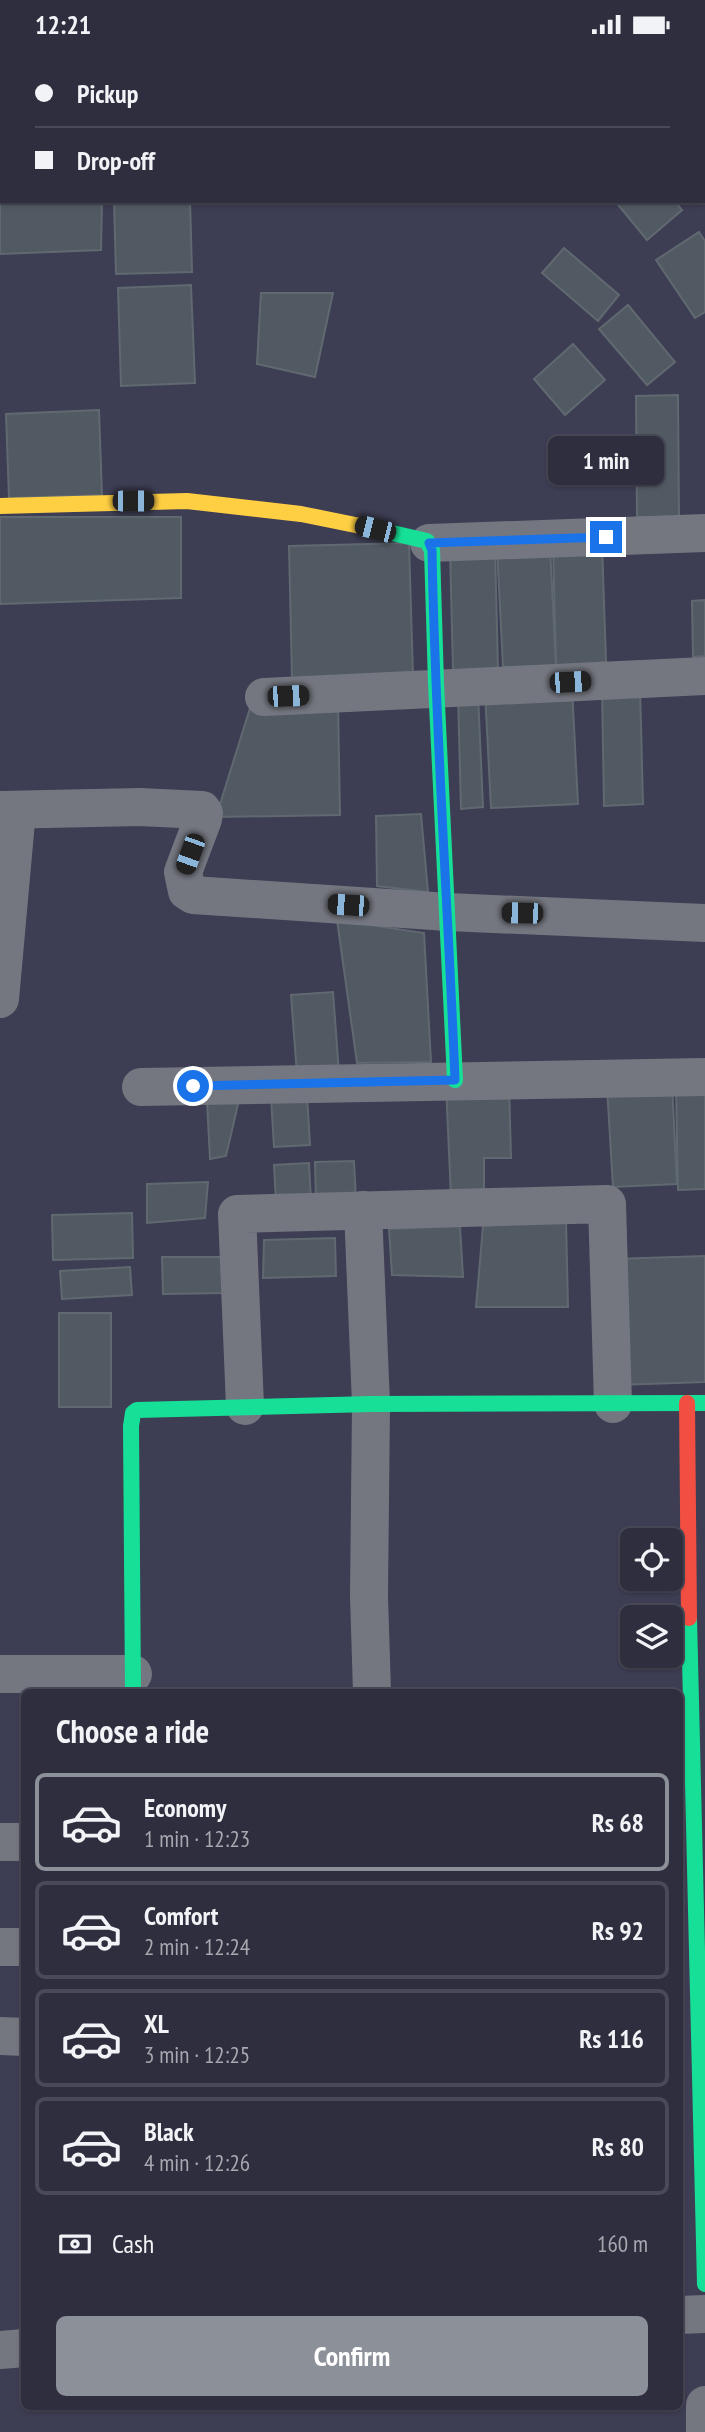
<!DOCTYPE html>
<meta charset="utf-8">
<style>
:root{--surface:#2e2e3e;--page:#363645;--text:#f1f3f6;--muted:#a7a8b0;--line:#494a58;--accent:#8c9099}
body{margin:0;font-family:"PT Sans Narrow",sans-serif;background:var(--page);color:var(--text);height:100vh;display:flex;flex-direction:column;font-size:26px;white-space:nowrap}
*{box-sizing:border-box;margin:0}
p{font-size:23px;color:var(--muted)}
.icon{flex:none;width:38px;height:38px;fill:none;stroke:currentColor;stroke-width:2;stroke-linecap:round;stroke-linejoin:round}
.map{position:relative;flex:1;overflow:hidden}
.details{position:absolute;left:21px;top:1640px;width:662px;height:721px;display:flex;flex-direction:column;background:var(--surface);border-radius:10px;box-shadow:0 2px 5px #0004,0 0 0 2px var(--line)}
.details>*{flex:none}
.banner{position:absolute;left:0px;top:0px;width:705px;height:154px;box-shadow:0 2px 5px #0004,0 0 0 2px var(--line);display:grid;align-content:center;height:154px;padding:0 35px;background:var(--surface)}
.fabs{position:absolute;left:620px;top:1479px;display:grid;gap:14px}
.fabs a{display:grid;place-items:center;width:63px;height:63px;border-radius:10px;background:var(--surface);box-shadow:0 2px 5px #0004,0 0 0 2px var(--line);font-size:35px}
.end{position:absolute;width:32px;height:32px;margin:-16px;border:9px solid #1a73e8;background:#fff;box-shadow:0 0 0 4px #fff}
.from{border-radius:50%}
.bubble{position:absolute;height:49px;border-radius:10px;background:var(--surface);box-shadow:0 2px 5px #0004,0 0 0 2px var(--line);font-size:23px;font-weight:600;line-height:49px;text-align:center}
.car{position:absolute;width:21px;height:42px;margin:-21px -10px;border-radius:9px;box-shadow:0 0 5px 2px #0007;background:linear-gradient(#222 24%,#8ab4d8 0 40%,#222 0 76%,#8ab4d8 0 86%,#222 0)}
.banner b{display:flex;align-items:center;gap:24px;height:66px;font-size:26px}
.banner b+b{border-top:2px solid var(--line)}
.banner i{width:18px;height:18px;background:var(--text)}
ul{padding:0;list-style:none}
li{display:flex;align-items:center;gap:21px;height:98px;margin:0 14px 10px;padding:0 21px;border:4px solid var(--line);border-radius:10px}
li div{flex:1}
li b{display:block;font-size:26px}
li em{font-style:normal;font-weight:600}
li.selected{border-color:var(--accent)}
li>.icon{width:63px;height:63px;stroke-width:1.5}
h2{padding:0 35px;font-size:32px;line-height:84px}
.pay{display:flex;align-items:center;gap:18px;height:77px;padding:0 35px;font-size:26px}
.pay p{margin-inline-start:auto}
.button{display:flex;gap:14px;margin-top:auto;padding:14px 35px}
.button a{flex:1;height:80px;border-radius:10px;background:var(--accent);color:#fff;font-size:28px;font-weight:600;line-height:80px;text-align:center}
.status{display:flex;justify-content:space-between;align-items:center;height:49px;padding:0 35px;background:var(--surface);direction:ltr}
.status svg{height:19px;fill:currentColor}
.map>svg:first-child{display:block}
</style>
<div class="status"><b>12:21</b><svg viewBox="0 0 49 12"><path d="M0 12V9h3v3zM5 12V6h3v6zM10 12V3h3v9zM15 12V0h3v12zM26 1h20v11H26zM47 4h2v5h-2z"/></svg></div>
<div class="map">
<svg width="705" height="2383" viewBox="0 0 705 2383">
<rect width="100%" height="100%" fill="#3d3d53"/>
<!-- building -->
<g fill="#515a62" stroke="#606970" stroke-width="2">
<path d="M 0,0 L 103,0 L 103,2 L 2,2 L 0,66 Z"/>
<path d="M 116,0 L 186,0 L 116,2 Z"/>
<path d="M 644,0 L 705,0 L 705,46 L 704,48 L 704,2 L 642,2 Z"/>
<path d="M 0,132 L 2,152 L 102,152 L 101,201 L 0,205 Z"/>
<path d="M 114,152 L 190,152 L 192,223 L 116,225 Z"/>
<path d="M 615,152 L 675,152 L 682,161 L 647,191 Z"/>
<path d="M 699,183 L 705,192 L 705,263 L 695,269 L 656,211 Z"/>
<path d="M 564,199 L 619,246 L 598,272 L 542,224 Z"/>
<path d="M 191,236 L 195,334 L 121,337 L 118,239 Z"/>
<path d="M 261,244 L 333,244 L 315,328 L 257,315 Z"/>
<path d="M 628,256 L 675,313 L 647,336 L 599,280 Z"/>
<path d="M 573,295 L 605,331 L 565,366 L 534,330 Z"/>
<path d="M 678,346 L 679,468 L 637,468 L 636,347 Z"/>
<path d="M 99,361 L 102,446 L 9,449 L 6,365 Z"/>
<path d="M 0,468 L 181,468 L 181,549 L 0,555 Z"/>
<path d="M 409,494 L 413,627 L 292,630 L 289,497 Z"/>
<path d="M 602,494 L 606,613 L 556,617 L 553,495 Z"/>
<path d="M 550,497 L 556,617 L 503,618 L 497,499 Z"/>
<path d="M 495,499 L 498,621 L 453,621 L 450,502 Z"/>
<path d="M 705,551 L 705,607 L 693,608 L 692,552 Z"/>
<path d="M 640,638 L 643,755 L 604,757 L 602,639 Z"/>
<path d="M 572,639 L 578,755 L 491,759 L 485,643 Z"/>
<path d="M 478,645 L 483,758 L 461,760 L 458,646 Z"/>
<path d="M 338,653 L 340,766 L 216,768 L 251,656 Z"/>
<path d="M 421,765 L 428,843 L 377,837 L 376,767 Z"/>
<path d="M 337,871 L 424,884 L 431,1013 L 357,1014 Z"/>
<path d="M 333,943 L 339,1024 L 297,1026 L 291,946 Z"/>
<path d="M 509,1035 L 511,1109 L 484,1109 L 484,1147 L 451,1148 L 446,1036 Z"/>
<path d="M 672,1035 L 677,1135 L 613,1138 L 607,1038 Z"/>
<path d="M 676,1039 L 705,1039 L 705,1140 L 678,1141 Z"/>
<path d="M 307,1046 L 310,1096 L 274,1098 L 271,1048 Z"/>
<path d="M 239,1051 L 226,1107 L 210,1110 L 207,1052 Z"/>
<path d="M 354,1112 L 356,1151 L 316,1153 L 315,1113 Z"/>
<path d="M 309,1114 L 311,1152 L 276,1154 L 274,1116 Z"/>
<path d="M 208,1133 L 205,1169 L 147,1174 L 147,1135 Z"/>
<path d="M 132,1164 L 133,1209 L 53,1211 L 52,1166 Z"/>
<path d="M 566,1171 L 568,1258 L 476,1258 L 483,1177 Z"/>
<path d="M 460,1177 L 463,1228 L 392,1226 L 389,1180 Z"/>
<path d="M 335,1189 L 336,1227 L 263,1229 L 264,1191 Z"/>
<path d="M 705,1207 L 705,1333 L 618,1336 L 614,1210 Z"/>
<path d="M 162,1208 L 224,1208 L 225,1244 L 163,1245 Z"/>
<path d="M 130,1218 L 132,1246 L 62,1250 L 60,1222 Z"/>
<rect x="59" y="1264" width="52" height="94"/>
</g>
<g fill="none" stroke-linecap="round" stroke-linejoin="round">
<!-- street -->
<g stroke="#757780" stroke-width="38">
<path d="M 618,0 L 619,2"/>
<path d="M 704,102 L 705,104"/>
<path d="M 429,494 L 705,484"/>
<path d="M 264,648 L 705,627"/>
<path d="M 0,761 L 140,758 L 202,761 L 204,764 L 203,770 L 183,823 L 187,842 L 193,846 L 448,863 L 705,874"/>
<path d="M 0,950 L 17,761"/>
<path d="M 141,1038 L 705,1028"/>
<path d="M 363,1161 L 371,1355 L 369,1547 L 372,1643"/>
<path d="M 245,1357 L 237,1165 L 607,1155 L 613,1355"/>
<path d="M 0,1625 L 133,1625"/>
<path d="M 0,1793 L 24,1793"/>
<path d="M 0,1898 L 24,1898"/>
<path d="M 0,1987 L 24,1988"/>
<path d="M 679,2266 L 705,2265"/>
<path d="M 0,2301 L 24,2299"/>
<path d="M 705,2383 L 705,2356"/>
</g>
<!-- fast -->
<g stroke="#16e098" stroke-width="16">
<path d="M 375,480 L 427,492 L 432,501 L 436,634 L 455,1031"/>
<path d="M 689,1569 L 705,2235"/>
<path d="M 133,1643 L 131,1377 L 133,1364 L 137,1361 L 371,1355 L 705,1354"/>
</g>
<!-- slow -->
<path stroke="#ffcf43" stroke-width="16" d="M 0,457 L 187,452 L 301,465 L 375,480"/>
<!-- jam -->
<path stroke="#f24e42" stroke-width="16" d="M 687,1354 L 689,1569"/>
</g>
<g fill="none" stroke-linecap="round" stroke-linejoin="round">
<!-- route -->
<path stroke="#1a73e8" stroke-width="9" d="M 193,1037 L 455,1031 C 448,854 435,678 432,501 L 429,494 L 606,488"/>
</g>
</svg>
<div class="fabs">
<a><svg class="icon" aria-label="locate" viewBox="0 0 24 24"><circle cx="12" cy="12" r="6"/><path d="M12 2v4M12 18v4M2 12h4M18 12h4"/></svg></a>
<a><svg class="icon" aria-label="layers" viewBox="0 0 24 24"><path d="M12 4l9 5-9 5-9-5zM3 14l9 5 9-5"/></svg></a>
</div>
<i class="end from" style="left:193px;top:1037px"></i>
<i class="end" style="left:606px;top:488px"></i>
<div class="bubble" style="left:548px;top:387px;width:116px">1 min</div>
<i class="car" style="left:133px;top:452px;rotate:90deg"></i>
<i class="car" style="left:375px;top:480px;rotate:284deg"></i>
<i class="car" style="left:570px;top:633px;rotate:87deg"></i>
<i class="car" style="left:288px;top:647px;rotate:88deg"></i>
<i class="car" style="left:190px;top:805px;rotate:200deg"></i>
<i class="car" style="left:348px;top:856px;rotate:274deg"></i>
<i class="car" style="left:522px;top:864px;rotate:271deg"></i>
<div class="banner">
<b><i class="from"></i>Pickup</b>
<b><i></i>Drop-off</b>
</div>
<section class="details">
<h2>Choose a ride</h2>
<ul>
<li class="selected"><svg class="icon" aria-label="car" viewBox="0 0 24 24"><path d="M5 17H2v-5l4-1 3-4h7l3 4 3 1v5h-3M9 17h6M6 11h13"/><circle cx="7" cy="17" r="2"/><circle cx="17" cy="17" r="2"/></svg><div><b>Economy</b><p>1 min · 12:23</p></div><em>Rs 68</em></li>
<li><svg class="icon" aria-label="car" viewBox="0 0 24 24"><path d="M5 17H2v-5l4-1 3-4h7l3 4 3 1v5h-3M9 17h6M6 11h13"/><circle cx="7" cy="17" r="2"/><circle cx="17" cy="17" r="2"/></svg><div><b>Comfort</b><p>2 min · 12:24</p></div><em>Rs 92</em></li>
<li><svg class="icon" aria-label="car" viewBox="0 0 24 24"><path d="M5 17H2v-5l4-1 3-4h7l3 4 3 1v5h-3M9 17h6M6 11h13"/><circle cx="7" cy="17" r="2"/><circle cx="17" cy="17" r="2"/></svg><div><b>XL</b><p>3 min · 12:25</p></div><em>Rs 116</em></li>
<li><svg class="icon" aria-label="car" viewBox="0 0 24 24"><path d="M5 17H2v-5l4-1 3-4h7l3 4 3 1v5h-3M9 17h6M6 11h13"/><circle cx="7" cy="17" r="2"/><circle cx="17" cy="17" r="2"/></svg><div><b>Black</b><p>4 min · 12:26</p></div><em>Rs 80</em></li>
</ul>
<div class="pay"><svg class="icon" aria-label="cash" viewBox="0 0 24 24"><path d="M3 7h18v10H3z"/><circle cx="12" cy="12" r="2"/></svg>Cash<p>160 m</p></div>
<div class="button"><a>Confirm</a></div>
</section>
</div>
